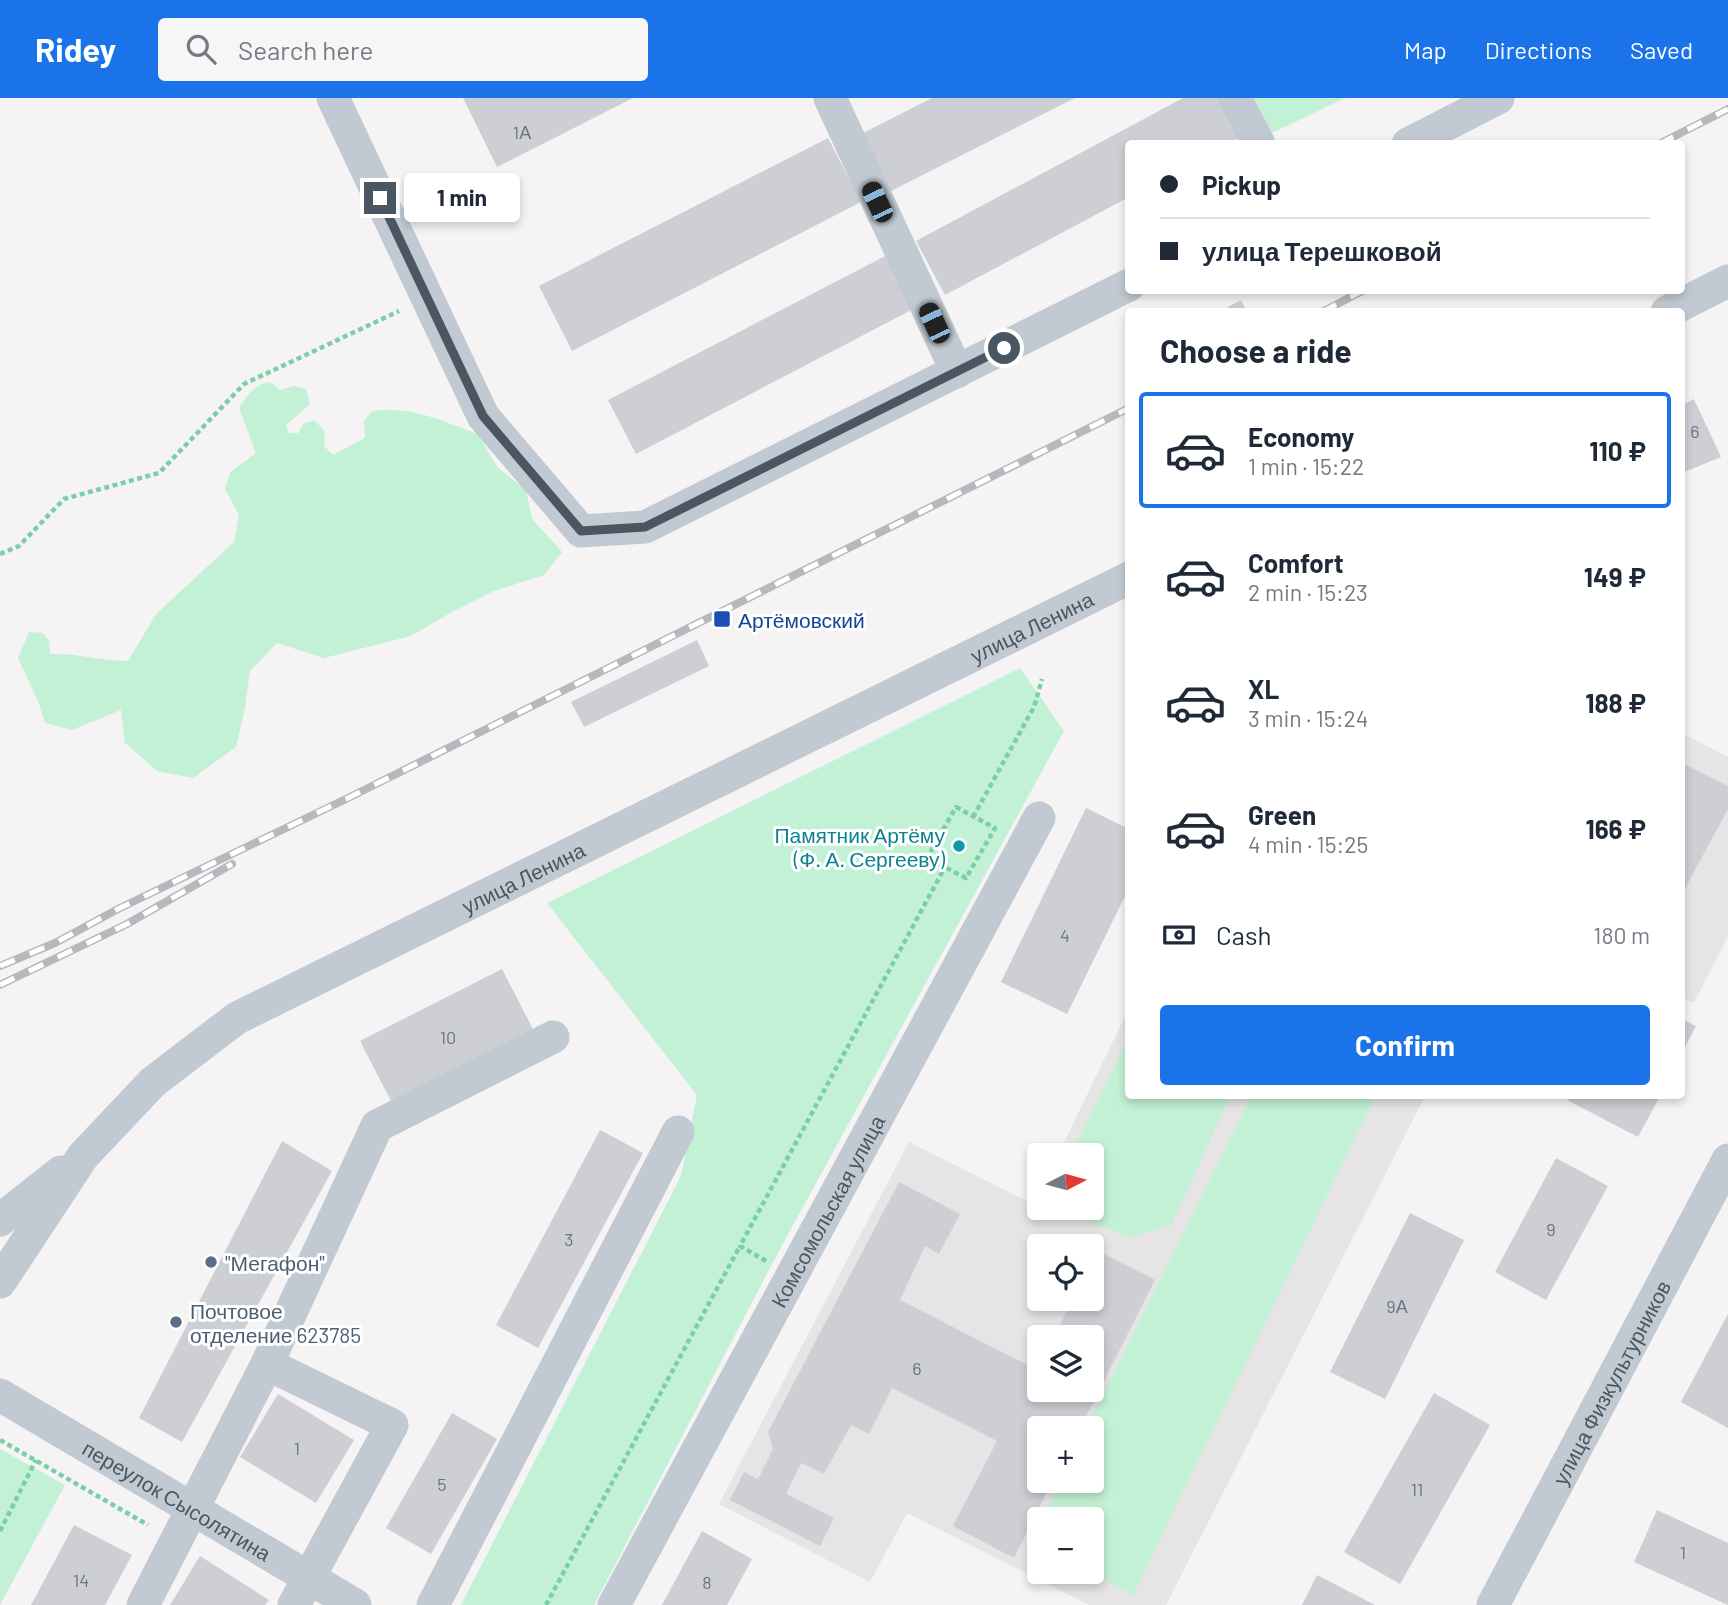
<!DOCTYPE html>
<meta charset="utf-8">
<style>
:root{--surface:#fff;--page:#f6f6f7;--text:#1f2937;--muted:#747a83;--line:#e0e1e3;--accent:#1a73e8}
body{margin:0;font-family:Barlow,sans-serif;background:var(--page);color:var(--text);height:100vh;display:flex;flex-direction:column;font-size:26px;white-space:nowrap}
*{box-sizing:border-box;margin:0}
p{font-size:23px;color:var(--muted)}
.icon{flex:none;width:38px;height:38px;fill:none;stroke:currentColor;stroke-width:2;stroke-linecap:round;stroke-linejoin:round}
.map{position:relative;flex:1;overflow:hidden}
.panel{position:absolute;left:1125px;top:210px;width:560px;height:791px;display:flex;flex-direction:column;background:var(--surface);border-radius:7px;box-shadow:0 4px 10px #0003}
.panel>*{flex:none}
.guide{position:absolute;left:1125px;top:42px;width:560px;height:154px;border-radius:7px;box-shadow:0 4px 10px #0003;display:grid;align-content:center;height:154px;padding:0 35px;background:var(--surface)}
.needle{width:46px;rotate:84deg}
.buttons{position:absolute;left:1027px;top:1045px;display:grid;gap:14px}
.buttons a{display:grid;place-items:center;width:77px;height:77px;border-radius:7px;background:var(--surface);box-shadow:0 4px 10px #0003;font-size:35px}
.end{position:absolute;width:32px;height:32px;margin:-16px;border:9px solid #4a5661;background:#fff;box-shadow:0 0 0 4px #fff}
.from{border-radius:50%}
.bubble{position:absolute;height:49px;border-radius:7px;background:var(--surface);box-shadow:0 4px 10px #0003;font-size:23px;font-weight:700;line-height:49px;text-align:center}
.car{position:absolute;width:21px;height:42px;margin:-21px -10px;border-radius:9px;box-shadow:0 0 5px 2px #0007;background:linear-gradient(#222 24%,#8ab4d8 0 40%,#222 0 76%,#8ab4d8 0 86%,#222 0)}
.guide b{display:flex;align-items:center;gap:24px;height:66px;font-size:26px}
.guide b+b{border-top:2px solid var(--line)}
.guide i{width:18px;height:18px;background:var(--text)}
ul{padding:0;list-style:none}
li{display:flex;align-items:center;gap:21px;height:116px;margin:0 14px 10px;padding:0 21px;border:4px solid transparent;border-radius:7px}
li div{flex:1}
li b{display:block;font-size:26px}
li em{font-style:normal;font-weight:700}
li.on{border-color:var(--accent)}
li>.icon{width:63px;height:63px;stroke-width:1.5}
h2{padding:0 35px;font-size:32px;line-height:84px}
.pay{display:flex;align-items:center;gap:18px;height:77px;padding:0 35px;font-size:26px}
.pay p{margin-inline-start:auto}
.primary-button{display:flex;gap:14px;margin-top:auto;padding:14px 35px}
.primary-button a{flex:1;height:80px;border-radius:7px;background:var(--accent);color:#fff;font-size:28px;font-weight:700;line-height:80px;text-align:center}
header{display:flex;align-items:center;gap:42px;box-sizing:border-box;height:98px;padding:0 35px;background:var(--accent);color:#fff}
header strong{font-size:33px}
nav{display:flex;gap:38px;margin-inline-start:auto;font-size:24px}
.search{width:490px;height:63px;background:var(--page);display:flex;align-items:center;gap:18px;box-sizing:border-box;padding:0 24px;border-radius:7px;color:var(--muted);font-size:26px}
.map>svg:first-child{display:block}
</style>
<header>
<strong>Ridey</strong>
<div class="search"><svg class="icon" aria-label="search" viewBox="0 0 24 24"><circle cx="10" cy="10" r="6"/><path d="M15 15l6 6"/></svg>Search here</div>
<nav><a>Map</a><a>Directions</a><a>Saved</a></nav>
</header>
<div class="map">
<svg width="1728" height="1507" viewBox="0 0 1728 1507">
<rect width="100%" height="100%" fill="#f5f3f3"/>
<!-- education -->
<g fill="#e6e4e5" fill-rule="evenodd">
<path d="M 1682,635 L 1728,659 L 1728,838 L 1694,905 L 1682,899 Z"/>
<path d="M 1129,910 L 1129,998 L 1425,998 L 1166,1507 L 1089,1507 L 907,1415 L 870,1484 L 719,1406 L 909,1044 L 1033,1106 L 1039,1094 L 1040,1110 L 1092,1110 L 1092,1057 L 1058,1057 ZM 1040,1148 L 1092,1148 L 1092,1200 L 1040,1200 ZM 1040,1239 L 1092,1239 L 1092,1292 L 1040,1292 ZM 1040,1330 L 1092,1330 L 1092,1382 L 1040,1382 ZM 1040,1421 L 1092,1421 L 1092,1474 L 1040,1474 Z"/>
</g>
<!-- green -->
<g fill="#c3f1d5">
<path d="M 1248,0 L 1345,0 L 1266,38 Z"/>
<path d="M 270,284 L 280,292 L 294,288 L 306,291 L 310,306 L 286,327 L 289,335 L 298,335 L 303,326 L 314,322 L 325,333 L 324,348 L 333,357 L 365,340 L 364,323 L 372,313 C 414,308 439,322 478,336 L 497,369 L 526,392 L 532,421 L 562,454 L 544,477 L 494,493 L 450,515 L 411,538 L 324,560 L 277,545 L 250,573 L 245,610 L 236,649 L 193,680 L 157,673 L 125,645 L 121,612 L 72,632 L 45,625 L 38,603 L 18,560 L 29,534 L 43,535 L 49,543 L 50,556 C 77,555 101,563 128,563 L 156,516 L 234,444 L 239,417 L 225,391 L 230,374 L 256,355 L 239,310 C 246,298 255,286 270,284 Z"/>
<path d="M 1020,570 L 1064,633 L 781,1149 L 594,1507 L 461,1507 L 681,1078 L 697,997 L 547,805 Z"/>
<path d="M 1129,940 L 1129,998 L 1230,998 L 1171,1128 L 1129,1139 L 1069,1115 L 1068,1110 L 1092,1110 L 1092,1057 L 1071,1057 Z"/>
<path d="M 1251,998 L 1362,998 L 1373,1003 L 1133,1497 L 1088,1474 L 1092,1474 L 1092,1421 L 1042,1421 L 1061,1383 L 1092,1382 L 1092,1330 L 1087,1330 Z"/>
<path d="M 0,1351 L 65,1387 L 0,1507 Z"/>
</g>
<!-- building -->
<g fill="#cdcfd5">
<path d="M 463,0 L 633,0 L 497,69 Z"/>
<path d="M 932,0 L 1075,0 L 889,94 L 861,36 Z"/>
<path d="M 1183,0 L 1219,0 L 1240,39 L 1228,46 L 1129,46 L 1129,99 L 945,197 L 916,143 Z"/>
<path d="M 828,40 L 861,104 L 572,253 L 539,188 Z"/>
<path d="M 891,155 L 919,208 L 636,356 L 608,302 Z"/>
<path d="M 1241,202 L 1247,214 L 1219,214 Z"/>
<path d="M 1694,301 L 1721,359 L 1682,375 L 1682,307 Z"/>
<path d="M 697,542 L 709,568 L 584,629 L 571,604 Z"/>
<path d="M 1682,665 L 1728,688 L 1728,711 L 1682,796 Z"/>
<path d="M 1086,710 L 1129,731 L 1129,790 L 1067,916 L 1001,884 Z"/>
<path d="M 502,871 L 535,935 L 393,1007 L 360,943 Z"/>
<path d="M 1682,921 L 1696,928 L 1682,955 Z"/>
<path d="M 1570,998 L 1660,998 L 1638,1039 L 1567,1002 Z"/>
<path d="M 600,1032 L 643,1055 L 538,1250 L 496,1227 Z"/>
<path d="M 282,1043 L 332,1073 L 182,1344 L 139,1320 Z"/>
<path d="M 1556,1060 L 1608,1088 L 1546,1202 L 1495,1174 Z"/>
<path d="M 899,1084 L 960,1116 L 939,1156 L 925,1148 L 900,1202 L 1037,1272 L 1040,1267 L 1040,1292 L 1092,1292 L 1092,1239 L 1054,1239 L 1073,1200 L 1092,1200 L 1092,1164 L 1098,1153 L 1155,1182 L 1080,1330 L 1040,1330 L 1040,1382 L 1053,1382 L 1014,1460 L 953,1428 L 997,1343 L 892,1290 L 869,1336 L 851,1327 L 824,1376 L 801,1365 L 786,1396 L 834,1420 L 820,1448 L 730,1402 L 744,1374 L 758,1381 L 773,1351 L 768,1334 Z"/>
<path d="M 1410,1115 L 1464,1142 L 1385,1301 L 1330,1274 Z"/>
<path d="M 1728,1216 L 1728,1330 L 1681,1304 Z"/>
<path d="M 1434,1295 L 1490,1327 L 1400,1486 L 1344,1454 Z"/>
<path d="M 278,1296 L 354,1342 L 316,1405 L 240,1359 Z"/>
<path d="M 452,1315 L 497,1341 L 431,1456 L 386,1430 Z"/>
<path d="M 1657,1412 L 1728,1445 L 1728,1507 L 1634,1464 Z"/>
<path d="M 74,1427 L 132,1457 L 105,1507 L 31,1507 Z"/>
<path d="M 702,1433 L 752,1461 L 727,1507 L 662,1507 Z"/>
<path d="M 200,1458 L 269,1502 L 265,1507 L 170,1507 Z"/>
<path d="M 1317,1477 L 1375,1507 L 1302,1507 Z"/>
</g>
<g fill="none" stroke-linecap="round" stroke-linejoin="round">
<!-- path -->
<g stroke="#7ad0a6" stroke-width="4.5" stroke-dasharray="5 3.5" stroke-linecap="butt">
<path d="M 0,456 L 19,448 L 64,401 L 159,375 L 244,286 L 399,213"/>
<path d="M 956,709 L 995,730 L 966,780 L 927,760 Z"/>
<path d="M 973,719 L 1034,609 L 1042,581"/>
<path d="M 766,1163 L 740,1148 L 945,769"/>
<path d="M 0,1342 L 148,1427"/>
<path d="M 0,1433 L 36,1362"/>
<path d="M 546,1507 L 740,1148"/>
</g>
<!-- minor -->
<g stroke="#c1cad2" stroke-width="33">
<path d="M 333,0 L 483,318 L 581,433 L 645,429 L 1129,187"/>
<path d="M 830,0 L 957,274"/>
<path d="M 1235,0 L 1259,46"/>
<path d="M 1408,46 L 1498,0"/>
<path d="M 1667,214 L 1728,183"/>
<path d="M 0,1122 L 61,1074"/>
<path id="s1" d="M 0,1184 L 83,1058 L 153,984 L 237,920 L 1129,480"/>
<path d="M 267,1266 L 392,1327 L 294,1507"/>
<path id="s2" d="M 0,1297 L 355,1507"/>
<path d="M 143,1507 L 267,1266 L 377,1028 L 553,939"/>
<path d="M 433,1507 L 678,1034"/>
<path id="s3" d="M 614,1507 L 1039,720"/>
<path id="s4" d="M 1493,1507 L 1728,1062"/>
</g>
<!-- rail casing -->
<g stroke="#b5b8bd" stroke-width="8">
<g id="rail">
<path d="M 1659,46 L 1728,11"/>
<path d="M 1322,214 L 1364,192"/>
<path d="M 0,868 L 55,845 L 120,810 L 348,700 L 1129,310"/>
<path d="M 0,887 L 127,826 L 232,766"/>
</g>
</g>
<!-- rail -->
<use href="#rail" stroke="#fff" stroke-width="5" stroke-dasharray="16" stroke-linecap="butt"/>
</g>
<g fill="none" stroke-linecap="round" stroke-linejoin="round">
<!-- route -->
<path stroke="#4a5661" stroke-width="9" d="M 380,100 L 483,318 L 581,433 L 645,429 L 1004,250"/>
</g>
<!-- markers -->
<rect fill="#1a4fb4" stroke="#fff" stroke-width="2.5" x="713" y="512" width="18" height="18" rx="3.5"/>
<circle fill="#0f9aa8" stroke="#fff" stroke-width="2.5" cx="959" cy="748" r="7"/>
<g fill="#5c6f8a" stroke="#fff" stroke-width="2.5">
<circle cx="211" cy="1164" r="7"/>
<circle cx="176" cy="1224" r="7"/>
</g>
<g text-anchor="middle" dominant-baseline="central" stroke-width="6" stroke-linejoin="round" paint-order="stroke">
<!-- number labels -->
<g font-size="18" fill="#6b747e">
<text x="522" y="34">1А</text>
<text x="1695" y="333">6</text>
<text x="1065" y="837">4</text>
<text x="448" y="939">10</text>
<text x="1551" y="1131">9</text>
<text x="569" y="1141">3</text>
<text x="1397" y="1208">9А</text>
<text x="917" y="1270">6</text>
<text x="297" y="1350">1</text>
<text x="442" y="1386">5</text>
<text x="1417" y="1391">11</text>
<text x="1683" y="1454">1</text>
<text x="81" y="1482">14</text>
<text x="707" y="1484">8</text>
</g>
<!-- transit labels -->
<g font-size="21" fill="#164399" stroke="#fff" text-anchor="start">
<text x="738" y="521">Артёмовский</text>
</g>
<!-- street labels -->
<g font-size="21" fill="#4a5661" stroke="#fff">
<text stroke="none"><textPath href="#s1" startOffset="1244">улица Ленина</textPath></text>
<text stroke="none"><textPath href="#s1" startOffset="677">улица Ленина</textPath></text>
<text stroke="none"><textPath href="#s3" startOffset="448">Комсомольская улица</textPath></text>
<text stroke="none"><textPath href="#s4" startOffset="252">улица Физкультурников</textPath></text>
<text stroke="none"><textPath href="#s2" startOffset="206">переулок Сысолятина</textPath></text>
</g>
<!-- culture labels -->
<g font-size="21" fill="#0d838f" stroke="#fff" text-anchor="end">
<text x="945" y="736">Памятник Артёму<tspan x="945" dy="24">(Ф. А. Сергееву)</tspan></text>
</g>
<!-- service labels -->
<g font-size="21" fill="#4e5e75" stroke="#fff" text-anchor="start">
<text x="225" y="1164">"Мегафон"</text>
<text x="190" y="1212">Почтовое<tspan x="190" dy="24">отделение 623785</tspan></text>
</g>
</g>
</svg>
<div class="buttons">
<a><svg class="needle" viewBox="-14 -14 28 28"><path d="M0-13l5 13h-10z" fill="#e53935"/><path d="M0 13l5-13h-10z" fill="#747a83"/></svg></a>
<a><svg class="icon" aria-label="locate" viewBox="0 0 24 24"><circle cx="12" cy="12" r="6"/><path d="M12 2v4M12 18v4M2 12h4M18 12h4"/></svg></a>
<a><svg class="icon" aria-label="layers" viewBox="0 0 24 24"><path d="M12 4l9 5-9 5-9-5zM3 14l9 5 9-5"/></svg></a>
<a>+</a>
<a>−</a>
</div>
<i class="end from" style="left:1004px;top:250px"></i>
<i class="end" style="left:380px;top:100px"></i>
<div class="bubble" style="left:404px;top:75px;width:116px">1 min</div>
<i class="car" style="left:877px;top:104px;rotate:335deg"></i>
<i class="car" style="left:934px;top:225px;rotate:335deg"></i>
<div class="guide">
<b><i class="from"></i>Pickup</b>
<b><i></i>улица Терешковой</b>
</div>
<section class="panel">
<h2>Choose a ride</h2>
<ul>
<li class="on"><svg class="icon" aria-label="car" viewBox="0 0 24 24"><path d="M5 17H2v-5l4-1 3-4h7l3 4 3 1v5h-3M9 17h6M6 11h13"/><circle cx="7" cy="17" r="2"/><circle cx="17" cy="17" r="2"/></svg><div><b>Economy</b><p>1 min · 15:22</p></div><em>110 ₽</em></li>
<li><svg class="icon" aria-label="car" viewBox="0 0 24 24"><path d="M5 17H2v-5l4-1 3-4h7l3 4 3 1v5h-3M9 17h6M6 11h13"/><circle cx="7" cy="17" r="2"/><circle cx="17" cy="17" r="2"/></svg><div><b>Comfort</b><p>2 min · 15:23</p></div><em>149 ₽</em></li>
<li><svg class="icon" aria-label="car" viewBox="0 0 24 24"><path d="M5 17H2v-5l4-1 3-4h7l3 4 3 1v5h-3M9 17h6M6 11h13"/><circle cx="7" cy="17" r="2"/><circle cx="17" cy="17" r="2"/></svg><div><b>XL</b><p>3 min · 15:24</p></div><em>188 ₽</em></li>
<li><svg class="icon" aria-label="car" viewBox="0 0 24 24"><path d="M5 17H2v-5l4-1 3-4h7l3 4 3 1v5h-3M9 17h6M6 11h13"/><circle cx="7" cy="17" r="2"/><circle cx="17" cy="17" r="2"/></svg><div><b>Green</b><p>4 min · 15:25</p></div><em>166 ₽</em></li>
</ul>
<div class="pay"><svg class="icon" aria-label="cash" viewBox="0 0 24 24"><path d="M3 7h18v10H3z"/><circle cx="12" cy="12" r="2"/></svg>Cash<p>180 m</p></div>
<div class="primary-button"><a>Confirm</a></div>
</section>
</div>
